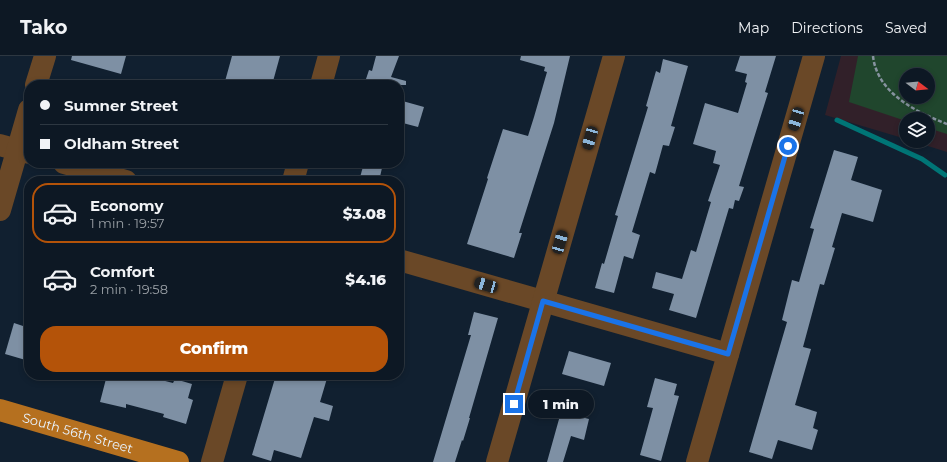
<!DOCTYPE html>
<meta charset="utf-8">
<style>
:root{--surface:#0d1824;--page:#16212c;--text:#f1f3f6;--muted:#9aa0a6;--line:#2d3741;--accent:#b45309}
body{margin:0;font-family:Montserrat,sans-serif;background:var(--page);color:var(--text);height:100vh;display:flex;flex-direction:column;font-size:15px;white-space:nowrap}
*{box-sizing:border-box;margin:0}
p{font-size:13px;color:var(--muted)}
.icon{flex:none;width:22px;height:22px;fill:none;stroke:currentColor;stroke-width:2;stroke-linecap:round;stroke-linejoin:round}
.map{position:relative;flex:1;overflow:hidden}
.details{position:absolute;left:24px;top:120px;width:380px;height:204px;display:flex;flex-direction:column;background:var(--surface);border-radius:16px;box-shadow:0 2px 6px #0003,0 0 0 1px var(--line)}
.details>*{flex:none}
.banner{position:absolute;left:24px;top:24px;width:380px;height:88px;border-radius:16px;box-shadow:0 2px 6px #0003,0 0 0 1px var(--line);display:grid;align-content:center;height:88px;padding:0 16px;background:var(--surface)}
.needle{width:26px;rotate:106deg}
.buttons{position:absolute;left:899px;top:12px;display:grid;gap:8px}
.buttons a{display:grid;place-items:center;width:36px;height:36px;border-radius:50%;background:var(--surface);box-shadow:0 2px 6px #0003,0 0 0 1px var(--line);font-size:20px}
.end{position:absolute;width:18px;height:18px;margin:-9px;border:5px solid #1a73e8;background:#fff;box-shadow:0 0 0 2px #fff}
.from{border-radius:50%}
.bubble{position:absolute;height:28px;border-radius:14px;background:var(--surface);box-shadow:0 2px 6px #0003,0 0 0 1px var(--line);font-size:13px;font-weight:800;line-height:28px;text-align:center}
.car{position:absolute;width:12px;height:24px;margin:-12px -6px;border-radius:5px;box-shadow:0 0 3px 1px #0007;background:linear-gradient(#222 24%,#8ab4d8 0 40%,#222 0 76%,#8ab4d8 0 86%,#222 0)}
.banner b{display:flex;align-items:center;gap:14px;height:38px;font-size:15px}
.banner b+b{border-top:1px solid var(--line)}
.banner i{width:10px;height:10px;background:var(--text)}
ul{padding:7px 0 0;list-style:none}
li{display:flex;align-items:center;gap:12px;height:60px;margin:0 8px 6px;padding:0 8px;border:2px solid transparent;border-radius:16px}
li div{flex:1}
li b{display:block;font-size:15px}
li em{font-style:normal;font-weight:800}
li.active{border-color:var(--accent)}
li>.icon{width:36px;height:36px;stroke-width:1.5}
.primary-button{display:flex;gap:8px;margin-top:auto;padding:8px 16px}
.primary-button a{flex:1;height:46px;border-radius:16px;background:var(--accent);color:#fff;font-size:16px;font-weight:800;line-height:46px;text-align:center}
header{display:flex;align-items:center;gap:24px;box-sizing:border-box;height:56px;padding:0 20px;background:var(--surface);border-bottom:1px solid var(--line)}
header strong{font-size:19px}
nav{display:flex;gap:22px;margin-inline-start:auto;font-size:14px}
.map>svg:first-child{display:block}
</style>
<header>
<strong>Tako</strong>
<nav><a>Map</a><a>Directions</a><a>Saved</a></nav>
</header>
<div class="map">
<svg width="947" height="406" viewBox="0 0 947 406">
<rect width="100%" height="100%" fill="#112030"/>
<!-- education -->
<path fill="#312029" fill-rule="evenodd" d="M 841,0 L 947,0 L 947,96 L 912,85 L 928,85 L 928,63 L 906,63 L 906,83 L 825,59 ZM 906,19 L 928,19 L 928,41 L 906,41 Z"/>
<!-- green -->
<path fill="#20462d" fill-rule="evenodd" d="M 858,0 L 947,0 L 947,78 L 928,72 L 928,63 L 906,63 L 906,65 L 849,46 ZM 906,19 L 928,19 L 928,41 L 906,41 Z"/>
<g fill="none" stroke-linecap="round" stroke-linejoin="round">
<!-- stream -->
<path stroke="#007576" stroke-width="5" d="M 837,64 L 922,103 L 945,119"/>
</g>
<!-- building -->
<g fill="#7e90a4">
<path d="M 72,0 L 126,0 L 121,18 L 71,4 Z"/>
<path d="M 232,0 L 280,0 L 272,29 L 224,29 Z"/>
<path d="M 376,0 L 399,0 L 391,21 L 406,25 L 406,29 L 364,29 L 369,14 L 372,15 Z"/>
<path d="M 521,0 L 570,0 L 554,67 L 519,177 L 522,177 L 514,202 L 467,188 L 488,123 L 487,122 L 503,73 L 528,80 L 534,61 L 547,16 L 544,15 L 545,11 L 520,4 Z"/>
<path d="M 740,0 L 776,0 L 765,36 L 768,37 L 739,130 L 744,131 L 739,145 L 735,144 L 733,153 L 729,152 L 696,262 L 669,254 L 674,238 L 652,232 L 656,216 L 682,223 L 691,194 L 696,196 L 711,146 L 708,145 L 720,109 L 713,107 L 716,95 L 693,88 L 705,47 L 738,57 L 747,27 L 745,26 L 747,18 L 735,15 Z"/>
<path d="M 663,3 L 688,10 L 671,70 L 675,71 L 669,90 L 663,89 L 655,118 L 650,116 L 632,176 L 640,179 L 633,203 L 624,200 L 614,237 L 595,232 L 602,207 L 604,208 L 618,160 L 615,159 L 648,51 L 646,50 L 656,15 L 660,17 Z"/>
<path d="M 399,44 L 424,51 L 418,71 L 399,66 Z"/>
<path d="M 834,94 L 858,101 L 851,124 L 882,134 L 873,166 L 842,157 L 832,191 L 835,192 L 824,229 L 820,228 L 803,291 L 811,293 L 795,349 L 817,356 L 813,372 L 818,374 L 812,394 L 778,384 L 772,403 L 749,396 L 787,266 L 782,264 L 792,224 L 799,226 L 814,173 L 810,172 Z"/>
<path d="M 364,107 L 382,112 L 379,125 L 359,125 Z"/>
<path d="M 474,256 L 498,262 L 469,362 L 470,362 L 463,385 L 462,384 L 455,406 L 433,406 L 471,279 L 468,279 Z"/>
<path d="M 14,267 L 29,272 L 29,305 L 5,298 Z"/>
<path d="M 569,295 L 611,307 L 604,330 L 562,318 Z"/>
<path d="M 107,319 L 142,319 L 173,327 L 175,323 L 192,328 L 188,342 L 193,344 L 186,368 L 163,361 L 164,358 L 126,348 L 126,352 L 100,346 Z"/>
<path d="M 276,319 L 328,319 L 320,346 L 333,350 L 329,365 L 314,361 L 301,402 L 274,394 L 271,405 L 252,399 Z"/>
<path d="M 655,322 L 677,328 L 674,339 L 679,340 L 661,405 L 640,399 L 653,352 L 647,351 Z"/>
<path d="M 561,356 L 589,363 L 584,384 L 571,380 L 563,406 L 547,406 Z"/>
</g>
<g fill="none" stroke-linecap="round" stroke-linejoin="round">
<!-- path -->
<path stroke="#8793a0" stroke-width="2.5" stroke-dasharray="4 2" stroke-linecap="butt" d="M 873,0 C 877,37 916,56 947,68"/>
<!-- minor -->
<g stroke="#6a4827" stroke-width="22">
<path d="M 36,29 L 45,0"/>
<path d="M 321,29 L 329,0"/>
<path d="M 0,89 L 29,97"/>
<path d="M 64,107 L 126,125"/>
<path d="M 293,125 L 298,107"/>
<path d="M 0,154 L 29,54"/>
<path d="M 399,204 L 728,298"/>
<path d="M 212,406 L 237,319"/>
<path d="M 497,406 L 614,0"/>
<path d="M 697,406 L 814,0"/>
</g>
<!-- major -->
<path stroke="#b5701f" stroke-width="22" id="s1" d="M 0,354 L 178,406"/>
</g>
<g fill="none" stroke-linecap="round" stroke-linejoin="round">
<!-- route -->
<path stroke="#1a73e8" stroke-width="5" d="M 514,348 L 543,245 L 728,298 L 788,90"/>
</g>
<g text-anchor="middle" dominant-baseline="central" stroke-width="4" stroke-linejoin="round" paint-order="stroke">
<!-- street labels -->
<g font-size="13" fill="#e8f2fd" stroke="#112030">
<text stroke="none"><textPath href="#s1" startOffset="81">South 56th Street</textPath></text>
</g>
</g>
</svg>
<div class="buttons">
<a><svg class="needle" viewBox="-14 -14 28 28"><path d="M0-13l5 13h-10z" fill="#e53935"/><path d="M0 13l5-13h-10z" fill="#9aa0a6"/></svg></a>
<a><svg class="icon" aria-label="layers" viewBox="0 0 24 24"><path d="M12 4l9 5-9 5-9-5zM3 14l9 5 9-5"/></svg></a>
</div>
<i class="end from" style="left:788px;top:90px"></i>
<i class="end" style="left:514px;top:348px"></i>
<div class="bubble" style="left:528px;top:334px;width:66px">1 min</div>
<i class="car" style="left:796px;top:63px;rotate:197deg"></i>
<i class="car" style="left:590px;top:82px;rotate:196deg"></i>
<i class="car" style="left:560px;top:186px;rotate:16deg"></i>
<i class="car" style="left:486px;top:229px;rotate:286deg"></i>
<div class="banner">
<b><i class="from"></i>Sumner Street</b>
<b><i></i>Oldham Street</b>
</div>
<section class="details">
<ul>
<li class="active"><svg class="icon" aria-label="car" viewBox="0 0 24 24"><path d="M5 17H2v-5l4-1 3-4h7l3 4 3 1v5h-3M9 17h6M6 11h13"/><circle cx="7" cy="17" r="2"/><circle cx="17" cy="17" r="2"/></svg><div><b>Economy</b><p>1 min · 19:57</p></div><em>$3.08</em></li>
<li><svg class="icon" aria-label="car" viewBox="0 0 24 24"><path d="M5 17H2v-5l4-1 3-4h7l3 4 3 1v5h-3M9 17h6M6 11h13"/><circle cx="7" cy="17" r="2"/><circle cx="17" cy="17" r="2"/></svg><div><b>Comfort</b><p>2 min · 19:58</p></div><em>$4.16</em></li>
</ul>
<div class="primary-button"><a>Confirm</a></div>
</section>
</div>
